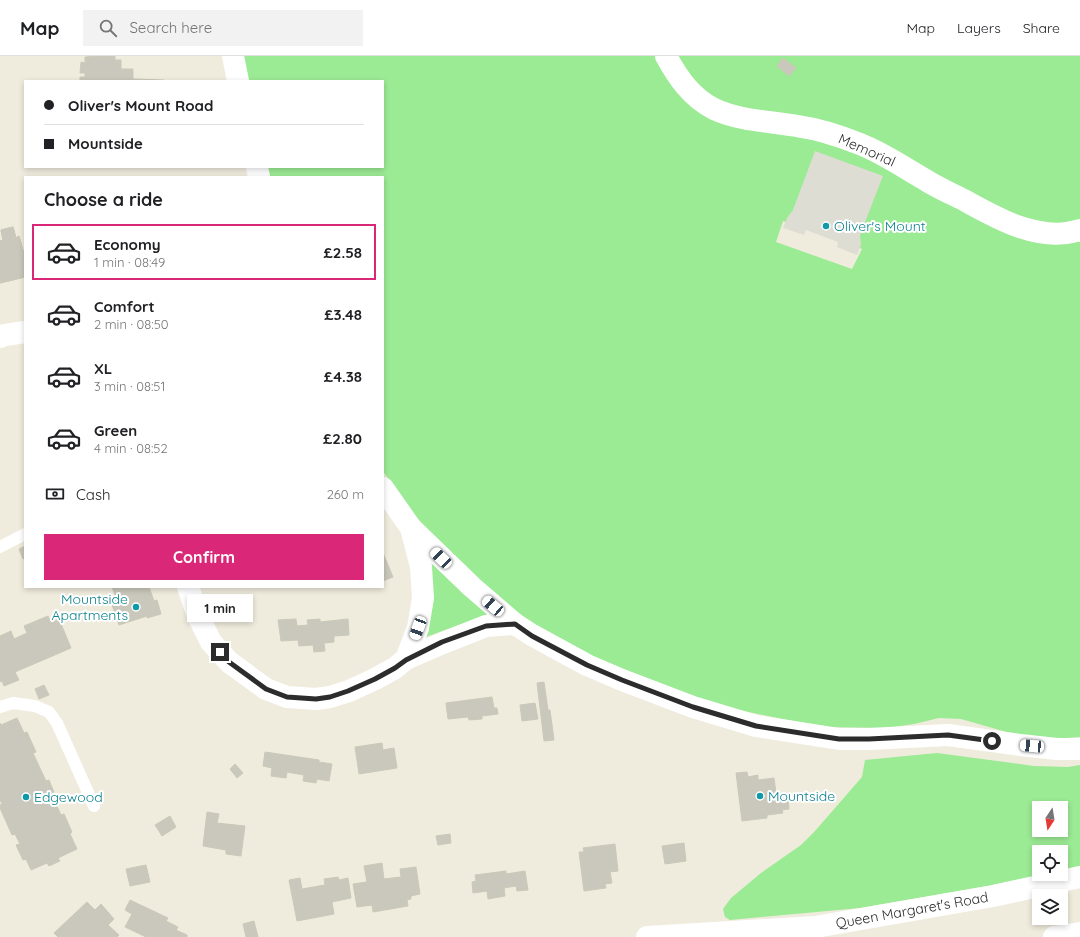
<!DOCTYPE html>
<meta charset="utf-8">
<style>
:root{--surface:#fff;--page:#f2f2f2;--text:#202124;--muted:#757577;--line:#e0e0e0;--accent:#db2777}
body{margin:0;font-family:Quicksand,sans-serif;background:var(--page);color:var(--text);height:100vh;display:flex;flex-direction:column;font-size:15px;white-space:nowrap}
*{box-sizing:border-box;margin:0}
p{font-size:13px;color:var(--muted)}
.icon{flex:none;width:22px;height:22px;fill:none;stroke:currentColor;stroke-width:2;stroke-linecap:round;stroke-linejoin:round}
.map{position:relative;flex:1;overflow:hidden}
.panel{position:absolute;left:24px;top:120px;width:360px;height:412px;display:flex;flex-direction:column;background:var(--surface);border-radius:0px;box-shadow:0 2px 6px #0003}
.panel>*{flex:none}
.banner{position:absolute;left:24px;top:24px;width:360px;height:88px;border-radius:0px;box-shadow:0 2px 6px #0003;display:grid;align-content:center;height:88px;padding:0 20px;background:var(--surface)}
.needle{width:26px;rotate:192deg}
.buttons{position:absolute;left:1032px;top:745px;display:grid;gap:8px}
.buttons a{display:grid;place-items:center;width:36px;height:36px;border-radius:0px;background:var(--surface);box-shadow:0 2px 6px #0003;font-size:20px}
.end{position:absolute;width:18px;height:18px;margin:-9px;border:5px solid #2c2c2c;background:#fff;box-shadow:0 0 0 2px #fff}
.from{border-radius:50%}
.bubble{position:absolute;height:28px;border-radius:0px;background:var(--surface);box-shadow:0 2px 6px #0003;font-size:13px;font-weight:700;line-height:28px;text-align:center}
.car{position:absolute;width:12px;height:24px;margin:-12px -6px;border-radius:5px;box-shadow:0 0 3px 1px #0007;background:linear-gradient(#fff 24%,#345 0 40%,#fff 0 76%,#345 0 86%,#fff 0)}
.banner b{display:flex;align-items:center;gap:14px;height:38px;font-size:15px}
.banner b+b{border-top:1px solid var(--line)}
.banner i{width:10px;height:10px;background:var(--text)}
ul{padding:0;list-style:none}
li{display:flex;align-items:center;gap:12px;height:56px;margin:0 8px 6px;padding:0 12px;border:2px solid transparent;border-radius:0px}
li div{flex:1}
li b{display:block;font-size:15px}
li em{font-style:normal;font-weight:700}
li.selected{border-color:var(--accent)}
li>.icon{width:36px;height:36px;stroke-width:1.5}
h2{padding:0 20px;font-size:18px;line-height:48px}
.pay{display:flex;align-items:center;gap:10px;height:44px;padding:0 20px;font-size:15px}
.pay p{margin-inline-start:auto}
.primary-button{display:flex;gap:8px;margin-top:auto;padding:8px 20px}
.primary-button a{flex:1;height:46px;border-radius:0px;background:var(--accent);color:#fff;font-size:16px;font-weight:700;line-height:46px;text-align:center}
header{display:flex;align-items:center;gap:24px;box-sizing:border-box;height:56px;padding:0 20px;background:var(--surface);border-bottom:1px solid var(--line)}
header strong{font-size:19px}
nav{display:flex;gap:22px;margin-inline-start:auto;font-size:14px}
.search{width:280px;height:36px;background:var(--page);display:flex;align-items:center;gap:10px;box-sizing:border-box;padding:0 14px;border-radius:0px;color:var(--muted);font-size:15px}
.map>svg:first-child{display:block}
</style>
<header>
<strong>Map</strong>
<div class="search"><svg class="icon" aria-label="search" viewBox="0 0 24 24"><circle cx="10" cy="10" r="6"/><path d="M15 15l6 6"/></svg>Search here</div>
<nav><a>Map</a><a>Layers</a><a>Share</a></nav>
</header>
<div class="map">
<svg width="1080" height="881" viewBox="0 0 1080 881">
<rect width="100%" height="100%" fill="#efecdd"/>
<!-- green -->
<g fill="#9bea94" fill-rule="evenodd">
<path d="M 243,0 L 1080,0 L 1080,681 L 1051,683 L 1024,681 L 961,663 L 939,662 L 914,668 L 886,672 L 825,671 L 782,663 L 724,651 L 680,637 L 581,595 L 531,567 L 485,533 L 409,454 L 383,415 L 383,121 L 269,121 L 266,111 L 383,111 L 383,25 L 248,25 ZM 783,165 L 862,193 L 852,213 L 776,186 Z"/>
<path d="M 427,503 L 487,558 L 486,559 L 426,581 Z"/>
<path d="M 937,697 L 1034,710 L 1068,711 L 1080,709 L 1080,810 L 1061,815 L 1061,796 L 1039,796 L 1039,818 L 1045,818 L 994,829 L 860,852 L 730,864 L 725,861 L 723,853 L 731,842 L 761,817 L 801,789 L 815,775 L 862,721 L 865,704 ZM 1039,752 L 1061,752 L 1061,774 L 1039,774 Z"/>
</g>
<!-- plaza -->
<path fill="#deddd4" d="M 815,95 L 883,120 L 860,179 L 861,189 L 857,199 L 837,191 L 838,186 L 806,174 L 804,179 L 783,172 L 787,162 L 793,154 Z"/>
<!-- building -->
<g fill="#cac8bc" stroke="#cbc9b6">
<path d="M 100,0 L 115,0 L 115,4 L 121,4 L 121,13 L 133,13 L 133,23 L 164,24 L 164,25 L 80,25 L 80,21 L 85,21 L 85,17 L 80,17 L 81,6 L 85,7 L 85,1 Z"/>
<path d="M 783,2 L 796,12 L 789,20 L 777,10 Z"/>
<path d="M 13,171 L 16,182 L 19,180 L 24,198 L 25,198 L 25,221 L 0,227 L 0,185 L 3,184 L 1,174 Z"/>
<path d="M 13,171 L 16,182 L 19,180 L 24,198 L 25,198 L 25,221 L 0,227 L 0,185 L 3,184 L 1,174 Z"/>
<path d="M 25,490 L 25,502 L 23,503 L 19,493 Z"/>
<path d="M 383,497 L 393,521 L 383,525 Z"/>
<path d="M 112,531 L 149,531 L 154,545 L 157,544 L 161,558 L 147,562 L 147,560 L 119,569 L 110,543 L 116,542 Z"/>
<path d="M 48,560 L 51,567 L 59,563 L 71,592 L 15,616 L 19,624 L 4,630 L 2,625 L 0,626 L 0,580 L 11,575 L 14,583 L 27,577 L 24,570 Z"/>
<path d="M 296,563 L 297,570 L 308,569 L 307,564 L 320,563 L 320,566 L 348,563 L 349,579 L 334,580 L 334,586 L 324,587 L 325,595 L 314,596 L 313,589 L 299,590 L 298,584 L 281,585 L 278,564 Z"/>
<path d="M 544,626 L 548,654 L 550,654 L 554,684 L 544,685 L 537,627 Z"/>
<path d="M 44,629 L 49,639 L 39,643 L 35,633 Z"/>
<path d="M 492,641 L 494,652 L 497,652 L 498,658 L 482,660 L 482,663 L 469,664 L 468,661 L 448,663 L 446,647 Z"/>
<path d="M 535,647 L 538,663 L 522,665 L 520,649 Z"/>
<path d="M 17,662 L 24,677 L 27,676 L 36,696 L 33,697 L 46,725 L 49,724 L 54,736 L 51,737 L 61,759 L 64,758 L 72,776 L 70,778 L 77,793 L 58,802 L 60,805 L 49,810 L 47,807 L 31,814 L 26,803 L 23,804 L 16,789 L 20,788 L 15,778 L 12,779 L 0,752 L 0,749 L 2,748 L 0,744 L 0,667 L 1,669 Z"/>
<path d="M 382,687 L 383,694 L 394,692 L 397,712 L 359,718 L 355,691 Z"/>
<path d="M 265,696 L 319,704 L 319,706 L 332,708 L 329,725 L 317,723 L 316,727 L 303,725 L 304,719 L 287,716 L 286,722 L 271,720 L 272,712 L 263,710 Z"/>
<path d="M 235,708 L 243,717 L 237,722 L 230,713 Z"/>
<path d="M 747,716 L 748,721 L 758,719 L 758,724 L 774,722 L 776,737 L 781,737 L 782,743 L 788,742 L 789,753 L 782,754 L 783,757 L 767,759 L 767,762 L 742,765 L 736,717 Z"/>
<path d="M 207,756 L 219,758 L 217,767 L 245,770 L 241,800 L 226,798 L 226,794 L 203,790 Z"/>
<path d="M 170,760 L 176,771 L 162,780 L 155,769 Z"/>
<path d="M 450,778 L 451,787 L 438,789 L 436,780 Z"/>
<path d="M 684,787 L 686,805 L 665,808 L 662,790 Z"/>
<path d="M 615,788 L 618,815 L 610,816 L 612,827 L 605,828 L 606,832 L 584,835 L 579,796 L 584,796 L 583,792 Z"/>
<path d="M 382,807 L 384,823 L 401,821 L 400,813 L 416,811 L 420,838 L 411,840 L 411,843 L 407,844 L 408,850 L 373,856 L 372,849 L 357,851 L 353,828 L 367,826 L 364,810 Z"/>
<path d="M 146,809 L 150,826 L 130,830 L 126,813 Z"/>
<path d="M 506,815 L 506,818 L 525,815 L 528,834 L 517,835 L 516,830 L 504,832 L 505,840 L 488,843 L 487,835 L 473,837 L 472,826 L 476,825 L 475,819 Z"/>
<path d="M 338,821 L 339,824 L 348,822 L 351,842 L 332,846 L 334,858 L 297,865 L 289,824 L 300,822 L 302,833 L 325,829 L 324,823 Z"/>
<path d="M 130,844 L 168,862 L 166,865 L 178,871 L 176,874 L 187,879 L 187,881 L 146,881 L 125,871 L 132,858 L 125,854 Z"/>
<path d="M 87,846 L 95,854 L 101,848 L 114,863 L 108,869 L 119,879 L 117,881 L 58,881 L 54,877 Z"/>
<path d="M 254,865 L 258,881 L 246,881 L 243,868 Z"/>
</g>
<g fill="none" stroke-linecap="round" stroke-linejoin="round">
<!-- lane -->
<g stroke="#fff" stroke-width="12">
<path d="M 0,491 L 25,478"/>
<path d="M 0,651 L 13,647 L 35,650 L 49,656 L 57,667 L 94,750"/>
</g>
<!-- street -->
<g stroke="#fff" stroke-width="22">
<path d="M 233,0 L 238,25"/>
<path d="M 666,0 C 678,22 691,41 714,53 C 740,65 769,65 797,70 C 818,73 840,80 860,88 C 883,97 903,111 924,123 C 936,131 950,137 964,144 C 998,163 1040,187 1080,174"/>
<path d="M 257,111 L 259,121"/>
<path d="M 0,281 L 5,279 L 25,276"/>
<path d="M 383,432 L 411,472 L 421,511 L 423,542 L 418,572 L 406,603"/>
<path d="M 412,473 L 472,531 L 515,568"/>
<path d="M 188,531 L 198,560 L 211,586 L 229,606 L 266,633 L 287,641 L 316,643 L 330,641 L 349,635 L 375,623 L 395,612 L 406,603 L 443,587 L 486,570 L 515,568 L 532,579 L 587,609 L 622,624 L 693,651 L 756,670 L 839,683 L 869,683 L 948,679 L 1020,689 L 1057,693 L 1080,693"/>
<path d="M 1054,881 L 1080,877"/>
</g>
<!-- secondary -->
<path stroke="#fff" stroke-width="22" d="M 647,881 L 815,871 L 993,840 L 1080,821"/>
</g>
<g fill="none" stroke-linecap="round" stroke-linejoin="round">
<!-- route -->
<path stroke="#2c2c2c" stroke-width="5" d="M 220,596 L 229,606 L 266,633 L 287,641 L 316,643 L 330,641 L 348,635 L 375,623 L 395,612 L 406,604 L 442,586 L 486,570 L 515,568 L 532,580 L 587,609 L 622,624 L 693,651 L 756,670 L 839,683 L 869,683 L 948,679 L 992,685"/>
</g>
<!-- markers -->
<g fill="#0f9aa8" stroke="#fff" stroke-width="1.5">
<circle cx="826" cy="170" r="4"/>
<circle cx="136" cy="551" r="4"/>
<circle cx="760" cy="740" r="4"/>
<circle cx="26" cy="741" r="4"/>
</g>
<g text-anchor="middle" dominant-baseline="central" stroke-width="4" stroke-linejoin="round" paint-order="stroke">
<!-- street labels -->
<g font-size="14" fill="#2c2c2c" stroke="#fff">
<text transform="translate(867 94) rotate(24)">Memorial</text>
<text transform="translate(912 854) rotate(-10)">Queen Margaret's Road</text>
</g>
<!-- culture labels -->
<g font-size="14" fill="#0d838f" stroke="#fff" text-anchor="start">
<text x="834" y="170">Oliver's Mount</text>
<text x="128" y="543" text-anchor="end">Mountside<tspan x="128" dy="16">Apartments</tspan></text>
<text x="768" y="740">Mountside</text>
<text x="34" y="741">Edgewood</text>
</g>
</g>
</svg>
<div class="buttons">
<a><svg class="needle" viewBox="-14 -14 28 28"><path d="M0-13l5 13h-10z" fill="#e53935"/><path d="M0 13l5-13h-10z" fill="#757577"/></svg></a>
<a><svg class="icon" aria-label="locate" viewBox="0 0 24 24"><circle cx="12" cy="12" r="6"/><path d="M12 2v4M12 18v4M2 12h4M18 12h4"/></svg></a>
<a><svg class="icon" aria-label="layers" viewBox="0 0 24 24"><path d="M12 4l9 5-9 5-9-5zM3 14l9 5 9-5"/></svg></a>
</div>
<i class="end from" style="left:992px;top:685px"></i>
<i class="end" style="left:220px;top:596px"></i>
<div class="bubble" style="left:187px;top:538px;width:66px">1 min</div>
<i class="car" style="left:441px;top:502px;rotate:314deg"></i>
<i class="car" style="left:493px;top:550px;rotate:311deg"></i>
<i class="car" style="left:418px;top:572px;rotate:200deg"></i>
<i class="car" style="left:1032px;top:690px;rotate:275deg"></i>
<div class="banner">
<b><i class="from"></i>Oliver's Mount Road</b>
<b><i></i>Mountside</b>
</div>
<section class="panel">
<h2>Choose a ride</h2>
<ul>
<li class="selected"><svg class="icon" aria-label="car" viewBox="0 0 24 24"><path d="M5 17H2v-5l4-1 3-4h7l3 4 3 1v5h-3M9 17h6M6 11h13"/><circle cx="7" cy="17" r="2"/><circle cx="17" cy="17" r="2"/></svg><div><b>Economy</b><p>1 min · 08:49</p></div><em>£2.58</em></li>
<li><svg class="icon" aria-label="car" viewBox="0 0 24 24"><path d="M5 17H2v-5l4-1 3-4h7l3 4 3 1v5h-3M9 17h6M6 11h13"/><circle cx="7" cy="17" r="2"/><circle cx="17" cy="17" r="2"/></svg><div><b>Comfort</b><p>2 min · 08:50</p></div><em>£3.48</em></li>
<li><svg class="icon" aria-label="car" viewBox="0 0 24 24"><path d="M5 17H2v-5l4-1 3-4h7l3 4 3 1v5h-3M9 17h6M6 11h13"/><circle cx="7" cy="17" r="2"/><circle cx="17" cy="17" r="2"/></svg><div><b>XL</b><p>3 min · 08:51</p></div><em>£4.38</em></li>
<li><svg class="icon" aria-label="car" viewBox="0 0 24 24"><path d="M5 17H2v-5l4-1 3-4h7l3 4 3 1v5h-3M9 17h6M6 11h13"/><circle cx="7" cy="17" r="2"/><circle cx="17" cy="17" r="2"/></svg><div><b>Green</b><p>4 min · 08:52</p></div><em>£2.80</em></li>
</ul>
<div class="pay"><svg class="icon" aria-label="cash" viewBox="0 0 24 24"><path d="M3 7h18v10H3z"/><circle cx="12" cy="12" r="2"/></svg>Cash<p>260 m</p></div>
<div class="primary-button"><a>Confirm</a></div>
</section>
</div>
